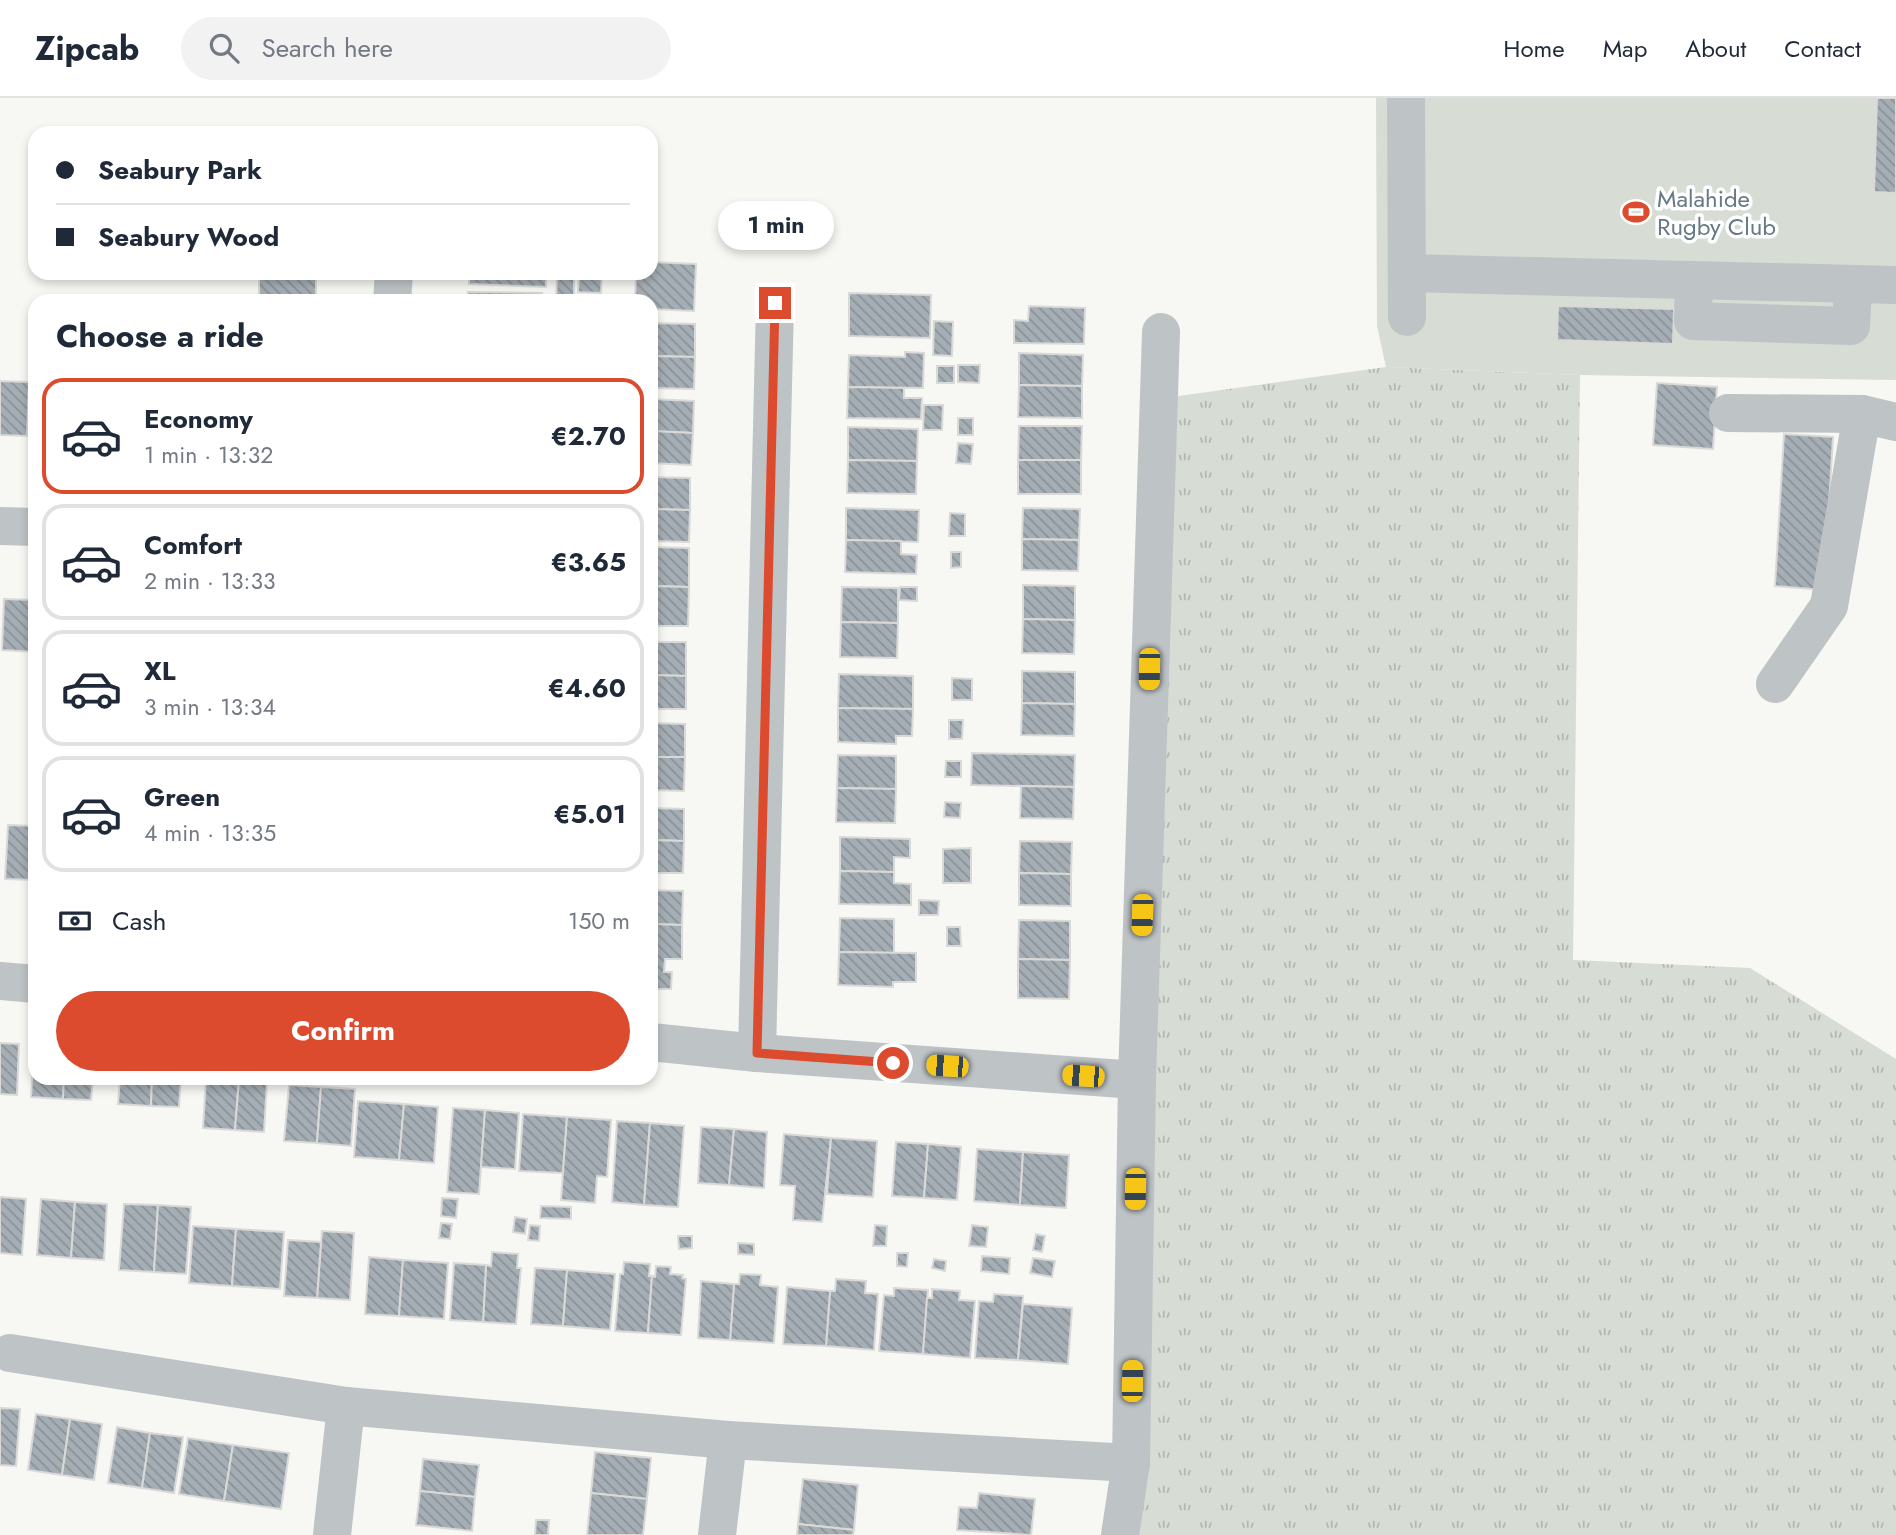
<!DOCTYPE html>
<meta charset="utf-8">
<style>
:root{--surface:#fff;--page:#f2f2f3;--text:#1f2937;--muted:#747a83;--line:#e0e1e3;--accent:#dd4b2e}
body{margin:0;font-family:Jost,sans-serif;background:var(--page);color:var(--text);height:100vh;display:flex;flex-direction:column;font-size:26px;white-space:nowrap}
*{box-sizing:border-box;margin:0}
p{font-size:23px;color:var(--muted)}
.icon{flex:none;width:38px;height:38px;fill:none;stroke:currentColor;stroke-width:2;stroke-linecap:round;stroke-linejoin:round}
.map{position:relative;flex:1;overflow:hidden}
.details{position:absolute;left:28px;top:196px;width:630px;height:791px;display:flex;flex-direction:column;background:var(--surface);border-radius:21px;box-shadow:0 4px 10px #0003}
.details>*{flex:none}
.banner{position:absolute;left:28px;top:28px;width:630px;height:154px;border-radius:21px;box-shadow:0 4px 10px #0003;display:grid;align-content:center;height:154px;padding:0 28px;background:var(--surface)}
.end{position:absolute;width:32px;height:32px;margin:-16px;border:9px solid #dd4b2e;background:#fff;box-shadow:0 0 0 4px #fff}
.from{border-radius:50%}
.bubble{position:absolute;height:49px;border-radius:24px;background:var(--surface);box-shadow:0 4px 10px #0003;font-size:23px;font-weight:700;line-height:49px;text-align:center}
.car{position:absolute;width:21px;height:42px;margin:-21px -10px;border-radius:9px;box-shadow:0 0 5px 2px #0007;background:linear-gradient(#f5c518 24%,#345 0 40%,#f5c518 0 76%,#345 0 86%,#f5c518 0)}
.banner b{display:flex;align-items:center;gap:24px;height:66px;font-size:26px}
.banner b+b{border-top:2px solid var(--line)}
.banner i{width:18px;height:18px;background:var(--text)}
ul{padding:0;list-style:none}
li{display:flex;align-items:center;gap:21px;height:116px;margin:0 14px 10px;padding:0 14px;border:4px solid var(--line);border-radius:21px}
li div{flex:1}
li b{display:block;font-size:26px}
li em{font-style:normal;font-weight:700}
li.selected{border-color:var(--accent)}
li>.icon{width:63px;height:63px;stroke-width:1.5}
h2{padding:0 28px;font-size:32px;line-height:84px}
.pay{display:flex;align-items:center;gap:18px;height:77px;padding:0 28px;font-size:26px}
.pay p{margin-inline-start:auto}
.cta{display:flex;gap:14px;margin-top:auto;padding:14px 28px}
.cta a{flex:1;height:80px;border-radius:42px;background:var(--accent);color:#fff;font-size:28px;font-weight:700;line-height:80px;text-align:center}
header{display:flex;align-items:center;gap:42px;box-sizing:border-box;height:98px;padding:0 35px;background:var(--surface);border-bottom:2px solid var(--line)}
header strong{font-size:33px}
nav{display:flex;gap:38px;margin-inline-start:auto;font-size:24px}
.search{width:490px;height:63px;background:var(--page);display:flex;align-items:center;gap:18px;box-sizing:border-box;padding:0 24px;border-radius:38px;color:var(--muted);font-size:26px}
.map>svg:first-child{display:block}
</style>
<header>
<strong>Zipcab</strong>
<div class="search"><svg class="icon" aria-label="search" viewBox="0 0 24 24"><circle cx="10" cy="10" r="6"/><path d="M15 15l6 6"/></svg>Search here</div>
<nav><a>Home</a><a>Map</a><a>About</a><a>Contact</a></nav>
</header>
<div class="map">
<svg width="1896" height="1437" viewBox="0 0 1896 1437">
<defs>
<pattern id="park-tufts" width="24" height="20" patternUnits="userSpaceOnUse" patternTransform="scale(1.75)"><rect width="24" height="20" fill="#d7dcd4"/><path d="M3 7l-1-3M5 7V3M7 7l1-3M15 17l-1-3M17 17v-4M19 17l1-3" fill="none" stroke="#b2b7b2"/></pattern>
<pattern id="building-back-hatch" width="6" height="6" patternUnits="userSpaceOnUse" patternTransform="scale(1.75)"><rect width="6" height="6" fill="#a5aeb4"/><path d="M-1 5l2 2M0 0l6 6M5-1l2 2" fill="none" stroke="#8a9298"/></pattern>
</defs>
<rect width="100%" height="100%" fill="#f7f7f4"/>
<!-- park -->
<path fill="url(#park-tufts)" d="M 1386,269 L 1580,277 L 1573,862 L 1750,870 L 1896,961 L 1896,1437 L 1132,1437 L 1172,299 Z"/>
<!-- pitch -->
<path fill="#d7dcd4" d="M 1376,0 L 1896,0 L 1896,282 L 1580,277 L 1386,269 L 1377,228 Z"/>
<!-- building -->
<g fill="url(#building-back-hatch)" stroke="#d9d9d7" stroke-width="2">
<path d="M 1877,0 L 1896,0 L 1896,95 L 1874,94 Z"/>
<path d="M 651,164 L 696,166 L 694,213 L 651,211 L 651,203 L 635,203 L 636,175 L 651,175 Z"/>
<rect x="259" y="175" width="57" height="28"/>
<path d="M 469,175 L 546,175 L 546,189 L 469,186 Z"/>
<path d="M 557,175 L 574,175 L 574,203 L 556,203 Z"/>
<path d="M 579,175 L 602,175 L 601,195 L 578,194 Z"/>
<path d="M 468,194 L 542,195 L 542,203 L 468,203 Z"/>
<path d="M 849,195 L 931,197 L 930,240 L 849,238 Z"/>
<path d="M 1029,208 L 1085,210 L 1084,246 L 1014,245 L 1014,222 L 1028,223 Z"/>
<path d="M 1558,208 L 1674,211 L 1673,246 L 1557,242 Z"/>
<path d="M 934,223 L 953,224 L 952,258 L 933,257 Z"/>
<path d="M 651,225 L 695,226 L 695,259 L 651,258 Z"/>
<path d="M 905,254 L 924,255 L 923,290 L 848,289 L 849,257 L 905,259 Z"/>
<path d="M 1019,255 L 1083,257 L 1082,288 L 1019,287 Z"/>
<path d="M 651,258 L 695,259 L 694,291 L 651,290 Z"/>
<path d="M 958,267 L 980,267 L 979,285 L 958,284 Z"/>
<rect x="937" y="268" width="17" height="17"/>
<path d="M 0,283 L 29,284 L 27,338 L 0,337 Z"/>
<path d="M 1657,285 L 1717,289 L 1713,351 L 1653,347 Z"/>
<path d="M 1019,287 L 1082,288 L 1082,320 L 1018,319 Z"/>
<path d="M 848,289 L 904,290 L 904,300 L 922,300 L 921,321 L 847,320 Z"/>
<path d="M 651,301 L 694,303 L 693,335 L 651,333 Z"/>
<path d="M 924,307 L 943,307 L 942,332 L 923,332 Z"/>
<rect x="958" y="320" width="15" height="17"/>
<path d="M 1019,328 L 1082,328 L 1081,362 L 1018,362 Z"/>
<path d="M 848,329 L 918,331 L 917,363 L 848,362 Z"/>
<path d="M 651,333 L 693,335 L 691,367 L 651,365 Z"/>
<path d="M 1784,336 L 1833,339 L 1824,492 L 1775,488 Z"/>
<path d="M 958,345 L 973,346 L 971,366 L 956,365 Z"/>
<path d="M 848,362 L 917,363 L 916,396 L 847,395 Z"/>
<rect x="1018" y="362" width="63" height="34"/>
<path d="M 651,379 L 690,380 L 690,412 L 651,411 Z"/>
<path d="M 846,410 L 919,412 L 918,444 L 846,442 Z"/>
<path d="M 1023,410 L 1080,411 L 1079,442 L 1022,441 Z"/>
<path d="M 651,411 L 690,412 L 689,444 L 651,443 Z"/>
<path d="M 950,415 L 965,416 L 965,438 L 949,438 Z"/>
<path d="M 1022,441 L 1079,442 L 1078,473 L 1022,472 Z"/>
<path d="M 846,442 L 901,443 L 901,456 L 917,457 L 916,476 L 845,474 Z"/>
<path d="M 651,449 L 689,450 L 689,489 L 651,488 Z"/>
<path d="M 951,454 L 961,454 L 961,469 L 951,470 Z"/>
<path d="M 1023,487 L 1075,488 L 1075,522 L 1023,521 Z"/>
<path d="M 651,488 L 689,489 L 688,528 L 651,528 Z"/>
<path d="M 842,489 L 898,490 L 898,525 L 841,524 Z"/>
<path d="M 900,489 L 917,489 L 917,503 L 899,502 Z"/>
<path d="M 4,501 L 35,502 L 35,554 L 2,552 Z"/>
<path d="M 1023,521 L 1075,522 L 1074,556 L 1022,555 Z"/>
<path d="M 841,524 L 898,525 L 897,560 L 840,559 Z"/>
<path d="M 651,544 L 686,544 L 686,578 L 651,577 Z"/>
<path d="M 1022,573 L 1075,574 L 1075,606 L 1022,605 Z"/>
<path d="M 839,576 L 913,578 L 913,611 L 838,610 Z"/>
<path d="M 651,577 L 686,578 L 686,611 L 651,611 Z"/>
<path d="M 952,580 L 972,581 L 972,602 L 952,602 Z"/>
<path d="M 1022,605 L 1075,606 L 1074,638 L 1021,637 Z"/>
<path d="M 838,610 L 913,611 L 912,638 L 896,638 L 896,646 L 838,644 Z"/>
<path d="M 949,622 L 963,622 L 962,641 L 949,641 Z"/>
<path d="M 651,625 L 685,626 L 685,659 L 651,659 Z"/>
<path d="M 972,655 L 1075,657 L 1074,689 L 971,687 Z"/>
<path d="M 838,657 L 896,658 L 896,691 L 837,690 Z"/>
<path d="M 651,659 L 685,659 L 684,693 L 651,692 Z"/>
<path d="M 946,663 L 961,663 L 961,679 L 945,679 Z"/>
<path d="M 1021,688 L 1074,689 L 1073,721 L 1020,720 Z"/>
<path d="M 837,690 L 896,691 L 895,725 L 836,724 Z"/>
<path d="M 945,704 L 961,705 L 960,720 L 944,719 Z"/>
<path d="M 651,710 L 684,711 L 684,743 L 651,742 Z"/>
<path d="M 8,727 L 35,728 L 35,782 L 5,781 Z"/>
<path d="M 840,739 L 910,741 L 910,760 L 894,759 L 894,774 L 840,773 Z"/>
<path d="M 651,742 L 684,743 L 683,775 L 651,775 Z"/>
<path d="M 1020,743 L 1072,744 L 1071,776 L 1019,775 Z"/>
<path d="M 971,750 L 971,785 L 943,785 L 943,751 Z"/>
<path d="M 840,773 L 894,774 L 894,785 L 911,786 L 911,807 L 839,806 Z"/>
<path d="M 1019,775 L 1071,776 L 1071,808 L 1019,807 Z"/>
<path d="M 651,792 L 683,793 L 682,827 L 651,826 Z"/>
<path d="M 919,802 L 939,803 L 938,817 L 919,817 Z"/>
<path d="M 840,820 L 894,821 L 894,855 L 839,854 Z"/>
<path d="M 1019,822 L 1070,823 L 1070,862 L 1018,861 Z"/>
<path d="M 651,826 L 682,827 L 682,861 L 665,861 L 664,874 L 672,874 L 671,891 L 651,891 Z"/>
<path d="M 947,829 L 960,829 L 961,848 L 947,848 Z"/>
<path d="M 839,854 L 916,855 L 916,884 L 893,884 L 893,889 L 838,887 Z"/>
<path d="M 1018,861 L 1070,862 L 1069,901 L 1018,900 Z"/>
<path d="M 0,945 L 19,946 L 17,997 L 0,996 Z"/>
<path d="M 34,947 L 35,980 L 64,980 L 63,1001 L 31,999 Z"/>
<path d="M 64,980 L 93,980 L 91,1002 L 63,1001 Z"/>
<path d="M 120,980 L 152,980 L 151,1008 L 118,1006 Z"/>
<path d="M 152,980 L 181,980 L 179,1009 L 151,1008 Z"/>
<path d="M 206,980 L 239,981 L 235,1032 L 203,1030 Z"/>
<path d="M 239,981 L 267,983 L 264,1034 L 235,1032 Z"/>
<path d="M 289,987 L 321,989 L 317,1045 L 284,1043 Z"/>
<path d="M 321,989 L 355,991 L 351,1048 L 317,1045 Z"/>
<path d="M 358,1003 L 404,1006 L 399,1062 L 354,1059 Z"/>
<path d="M 404,1006 L 438,1009 L 434,1065 L 399,1062 Z"/>
<path d="M 453,1010 L 485,1012 L 479,1096 L 447,1094 Z"/>
<path d="M 485,1012 L 519,1015 L 515,1071 L 481,1069 Z"/>
<path d="M 523,1016 L 567,1019 L 563,1075 L 519,1073 Z"/>
<path d="M 567,1019 L 611,1022 L 607,1079 L 597,1078 L 595,1105 L 561,1102 Z"/>
<path d="M 617,1023 L 650,1025 L 644,1107 L 612,1104 Z"/>
<path d="M 650,1025 L 684,1028 L 678,1109 L 644,1107 Z"/>
<path d="M 701,1029 L 734,1031 L 729,1087 L 698,1085 Z"/>
<path d="M 734,1031 L 767,1034 L 764,1090 L 729,1087 Z"/>
<path d="M 784,1036 L 831,1040 L 822,1124 L 793,1122 L 795,1088 L 780,1087 Z"/>
<path d="M 831,1040 L 877,1043 L 873,1099 L 827,1096 Z"/>
<path d="M 896,1044 L 928,1046 L 924,1100 L 892,1098 Z"/>
<path d="M 928,1046 L 961,1049 L 957,1102 L 924,1100 Z"/>
<path d="M 977,1051 L 1023,1054 L 1020,1107 L 974,1103 Z"/>
<path d="M 1023,1054 L 1069,1057 L 1066,1110 L 1020,1107 Z"/>
<path d="M 0,1099 L 26,1101 L 22,1157 L 0,1155 Z"/>
<path d="M 442,1100 L 458,1101 L 456,1120 L 441,1118 Z"/>
<path d="M 41,1101 L 75,1104 L 71,1160 L 37,1157 Z"/>
<path d="M 75,1104 L 107,1106 L 104,1162 L 71,1160 Z"/>
<path d="M 124,1106 L 158,1107 L 154,1174 L 119,1172 Z"/>
<path d="M 158,1107 L 191,1109 L 186,1176 L 154,1174 Z"/>
<path d="M 541,1108 L 571,1109 L 571,1121 L 540,1120 Z"/>
<path d="M 515,1119 L 527,1121 L 525,1136 L 513,1134 Z"/>
<path d="M 441,1125 L 452,1126 L 450,1141 L 439,1140 Z"/>
<path d="M 530,1127 L 540,1128 L 539,1143 L 528,1142 Z"/>
<path d="M 875,1127 L 887,1128 L 886,1148 L 873,1148 Z"/>
<path d="M 972,1127 L 988,1129 L 986,1149 L 969,1148 Z"/>
<path d="M 193,1128 L 236,1131 L 232,1188 L 189,1185 Z"/>
<path d="M 236,1131 L 284,1134 L 280,1191 L 232,1188 Z"/>
<path d="M 322,1133 L 354,1135 L 350,1202 L 317,1200 Z"/>
<path d="M 1036,1136 L 1045,1138 L 1042,1154 L 1033,1152 Z"/>
<path d="M 678,1138 L 692,1138 L 692,1150 L 679,1151 Z"/>
<path d="M 288,1142 L 321,1144 L 317,1200 L 284,1198 Z"/>
<path d="M 738,1145 L 754,1146 L 754,1157 L 738,1156 Z"/>
<path d="M 492,1154 L 518,1156 L 517,1170 L 521,1170 L 516,1226 L 483,1224 L 486,1167 L 491,1168 Z"/>
<path d="M 897,1155 L 908,1155 L 907,1169 L 897,1168 Z"/>
<path d="M 982,1158 L 1010,1160 L 1009,1176 L 981,1173 Z"/>
<path d="M 369,1159 L 403,1162 L 399,1218 L 365,1216 Z"/>
<path d="M 1033,1160 L 1055,1163 L 1052,1179 L 1030,1175 Z"/>
<path d="M 934,1161 L 946,1163 L 945,1173 L 932,1170 Z"/>
<path d="M 403,1162 L 448,1165 L 444,1221 L 399,1218 Z"/>
<path d="M 624,1164 L 650,1166 L 649,1178 L 652,1178 L 648,1235 L 615,1233 L 620,1176 L 623,1176 Z"/>
<path d="M 454,1165 L 486,1167 L 483,1224 L 450,1222 Z"/>
<path d="M 656,1168 L 671,1169 L 670,1176 L 683,1177 L 682,1180 L 686,1181 L 681,1237 L 648,1235 L 652,1178 L 655,1179 Z"/>
<path d="M 535,1170 L 567,1172 L 563,1228 L 531,1226 Z"/>
<path d="M 567,1172 L 615,1176 L 610,1232 L 563,1228 Z"/>
<path d="M 740,1176 L 761,1177 L 760,1187 L 778,1189 L 774,1245 L 730,1242 L 734,1186 L 739,1186 Z"/>
<path d="M 836,1181 L 866,1183 L 865,1195 L 878,1196 L 874,1252 L 826,1248 L 830,1193 L 835,1193 Z"/>
<path d="M 701,1183 L 734,1186 L 730,1242 L 698,1240 Z"/>
<path d="M 787,1189 L 830,1193 L 826,1248 L 783,1246 Z"/>
<path d="M 894,1190 L 928,1192 L 923,1256 L 879,1253 L 884,1197 L 894,1198 Z"/>
<path d="M 932,1191 L 960,1193 L 959,1202 L 975,1203 L 970,1260 L 923,1256 L 927,1200 L 932,1200 Z"/>
<path d="M 994,1196 L 1023,1198 L 1018,1262 L 975,1260 L 979,1203 L 993,1204 Z"/>
<path d="M 1023,1206 L 1072,1210 L 1068,1266 L 1018,1262 Z"/>
<path d="M 0,1310 L 20,1311 L 16,1368 L 0,1367 Z"/>
<path d="M 36,1316 L 70,1321 L 62,1377 L 28,1372 Z"/>
<path d="M 70,1321 L 102,1326 L 94,1382 L 62,1377 Z"/>
<path d="M 117,1329 L 150,1335 L 142,1390 L 108,1385 Z"/>
<path d="M 150,1335 L 183,1339 L 174,1395 L 142,1390 Z"/>
<path d="M 188,1340 L 233,1347 L 224,1403 L 179,1396 Z"/>
<path d="M 233,1347 L 289,1355 L 281,1411 L 224,1403 Z"/>
<path d="M 595,1354 L 651,1360 L 647,1401 L 591,1395 Z"/>
<path d="M 423,1361 L 479,1367 L 475,1399 L 420,1393 Z"/>
<path d="M 803,1381 L 858,1387 L 854,1432 L 798,1426 Z"/>
<path d="M 420,1393 L 475,1399 L 472,1433 L 416,1427 Z"/>
<path d="M 591,1395 L 647,1401 L 643,1437 L 587,1437 Z"/>
<path d="M 979,1395 L 1035,1401 L 1031,1437 L 957,1432 L 959,1409 L 977,1410 Z"/>
<path d="M 536,1422 L 549,1422 L 548,1437 L 535,1437 Z"/>
<path d="M 798,1426 L 854,1432 L 853,1437 L 797,1437 Z"/>
</g>
<g fill="none" stroke-linecap="round" stroke-linejoin="round">
<!-- minor -->
<g stroke="#bec3c6" stroke-width="38">
<path d="M 1406,0 L 1407,219"/>
<path d="M 1407,175 L 1896,187"/>
<path d="M 1694,183 L 1693,223 L 1851,228 L 1853,187"/>
<path d="M 392,203 L 394,175"/>
<path d="M 1728,315 L 1862,316 L 1896,324"/>
<path d="M 0,428 L 35,429"/>
<path d="M 1775,586 L 1829,508 L 1862,316"/>
<path d="M 0,883 L 35,886"/>
<path d="M 651,944 L 757,955 L 1137,982"/>
<path d="M 757,955 L 775,205"/>
<path d="M 10,1255 L 346,1308 L 728,1342 L 1131,1365"/>
<path d="M 332,1437 L 346,1308"/>
<path d="M 717,1437 L 728,1342"/>
<path d="M 1120,1437 L 1131,1365 L 1137,982 L 1161,234"/>
</g>
</g>
<g fill="none" stroke-linecap="round" stroke-linejoin="round">
<!-- route -->
<path stroke="#dd4b2e" stroke-width="9" d="M 775,205 L 757,955 L 893,965"/>
</g>
<!-- icons -->
<defs>
<g id="stadium-bare" transform="scale(2.1)"><path d="M0-5a6.5 5 0 1 0 0 10a6.5 5 0 1 0 0-10ZM-3.5-1.8h7v3.6h-7Z" fill="#dd4b2e" stroke="#fff" stroke-width="2.5" paint-order="stroke"/></g>
</defs>
<g fill-rule="evenodd">
<use href="#stadium-bare" x="1636" y="114"/>
</g>
<g text-anchor="middle" dominant-baseline="central" stroke-width="7" stroke-linejoin="round" paint-order="stroke">
<!-- poi labels -->
<g font-size="24" fill="#677984" stroke="#fff" text-anchor="start">
<text x="1657" y="100">Malahide<tspan x="1657" dy="28">Rugby Club</tspan></text>
</g>
</g>
</svg>
<i class="end from" style="left:893px;top:965px"></i>
<i class="end" style="left:775px;top:205px"></i>
<div class="bubble" style="left:718px;top:103px;width:116px">1 min</div>
<i class="car" style="left:1149px;top:571px;rotate:181deg"></i>
<i class="car" style="left:1142px;top:817px;rotate:182deg"></i>
<i class="car" style="left:947px;top:968px;rotate:274deg"></i>
<i class="car" style="left:1083px;top:978px;rotate:274deg"></i>
<i class="car" style="left:1135px;top:1091px;rotate:181deg"></i>
<i class="car" style="left:1132px;top:1283px;rotate:1deg"></i>
<div class="banner">
<b><i class="from"></i>Seabury Park</b>
<b><i></i>Seabury Wood</b>
</div>
<section class="details">
<h2>Choose a ride</h2>
<ul>
<li class="selected"><svg class="icon" aria-label="car" viewBox="0 0 24 24"><path d="M5 17H2v-5l4-1 3-4h7l3 4 3 1v5h-3M9 17h6M6 11h13"/><circle cx="7" cy="17" r="2"/><circle cx="17" cy="17" r="2"/></svg><div><b>Economy</b><p>1 min · 13:32</p></div><em>€2.70</em></li>
<li><svg class="icon" aria-label="car" viewBox="0 0 24 24"><path d="M5 17H2v-5l4-1 3-4h7l3 4 3 1v5h-3M9 17h6M6 11h13"/><circle cx="7" cy="17" r="2"/><circle cx="17" cy="17" r="2"/></svg><div><b>Comfort</b><p>2 min · 13:33</p></div><em>€3.65</em></li>
<li><svg class="icon" aria-label="car" viewBox="0 0 24 24"><path d="M5 17H2v-5l4-1 3-4h7l3 4 3 1v5h-3M9 17h6M6 11h13"/><circle cx="7" cy="17" r="2"/><circle cx="17" cy="17" r="2"/></svg><div><b>XL</b><p>3 min · 13:34</p></div><em>€4.60</em></li>
<li><svg class="icon" aria-label="car" viewBox="0 0 24 24"><path d="M5 17H2v-5l4-1 3-4h7l3 4 3 1v5h-3M9 17h6M6 11h13"/><circle cx="7" cy="17" r="2"/><circle cx="17" cy="17" r="2"/></svg><div><b>Green</b><p>4 min · 13:35</p></div><em>€5.01</em></li>
</ul>
<div class="pay"><svg class="icon" aria-label="cash" viewBox="0 0 24 24"><path d="M3 7h18v10H3z"/><circle cx="12" cy="12" r="2"/></svg>Cash<p>150 m</p></div>
<div class="cta"><a>Confirm</a></div>
</section>
</div>
